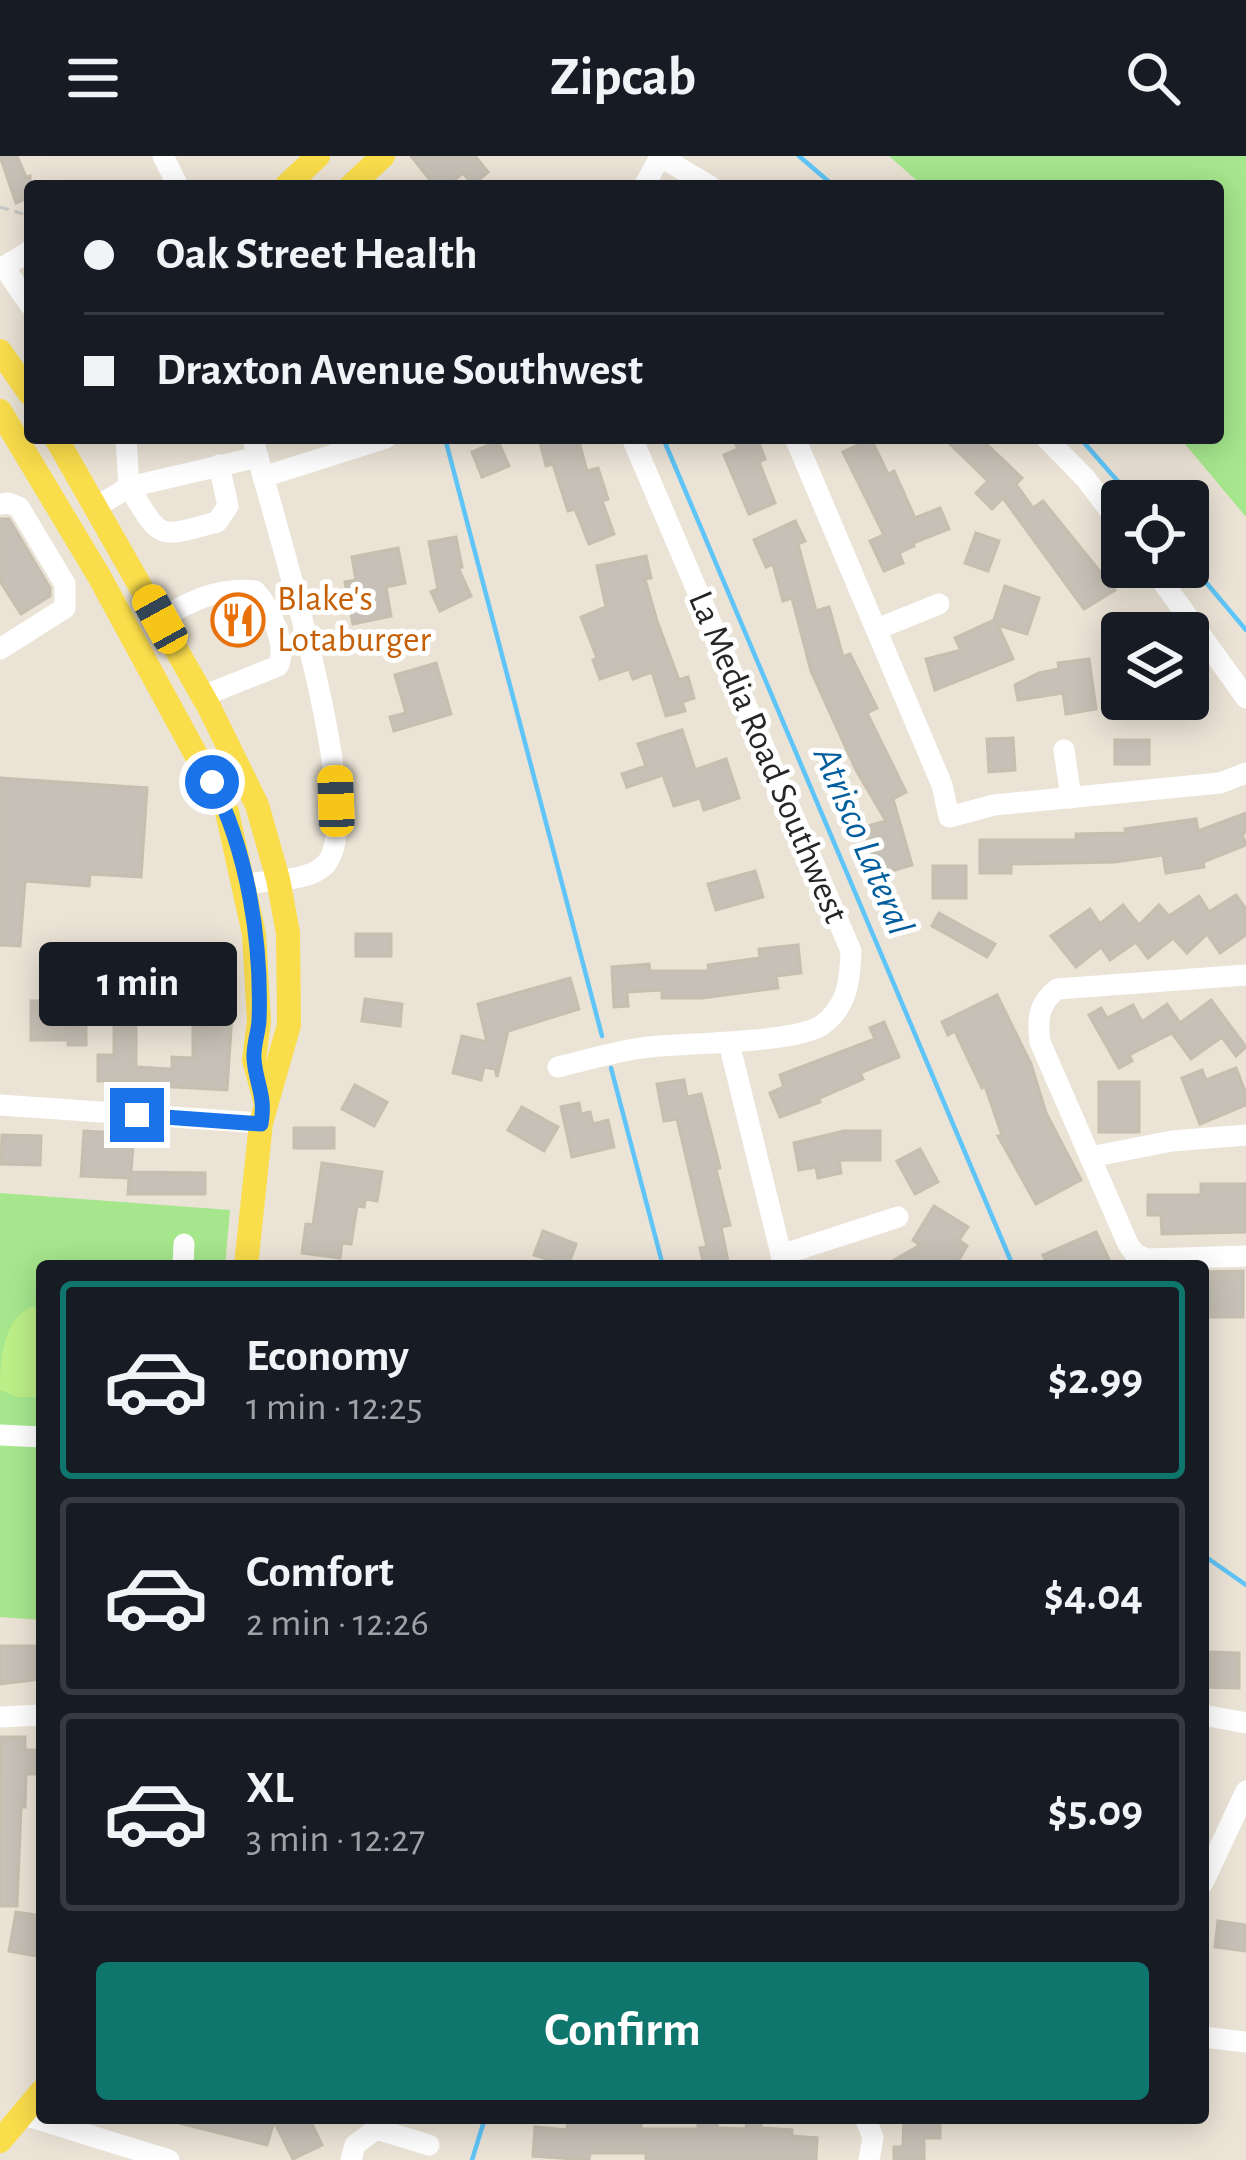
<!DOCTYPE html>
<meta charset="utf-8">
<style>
:root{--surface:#171b24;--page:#242831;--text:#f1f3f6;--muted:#9ea1a6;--line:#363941;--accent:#0f766e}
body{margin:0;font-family:"Alegreya Sans",sans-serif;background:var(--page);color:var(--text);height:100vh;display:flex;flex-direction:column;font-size:45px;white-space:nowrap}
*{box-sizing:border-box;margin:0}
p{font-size:39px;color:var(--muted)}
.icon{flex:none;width:66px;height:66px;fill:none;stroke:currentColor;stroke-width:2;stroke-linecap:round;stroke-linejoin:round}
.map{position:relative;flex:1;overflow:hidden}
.sheet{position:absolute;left:36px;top:1104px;width:1173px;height:864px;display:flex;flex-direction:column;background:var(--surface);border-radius:12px;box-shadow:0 6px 30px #0003}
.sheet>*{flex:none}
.top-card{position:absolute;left:24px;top:24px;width:1200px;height:264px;border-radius:12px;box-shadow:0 6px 30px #0003;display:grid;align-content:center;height:264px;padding:0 60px;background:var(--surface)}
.controls{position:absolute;left:1101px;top:324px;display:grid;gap:24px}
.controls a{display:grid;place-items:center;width:108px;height:108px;border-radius:12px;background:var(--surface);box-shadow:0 6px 30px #0003;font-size:60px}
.end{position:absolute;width:54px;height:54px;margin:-27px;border:15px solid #1a73e8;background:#fff;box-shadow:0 0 0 6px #fff}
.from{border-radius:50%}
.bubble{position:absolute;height:84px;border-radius:12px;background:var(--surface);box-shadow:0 6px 30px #0003;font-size:39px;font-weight:700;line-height:84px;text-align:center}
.car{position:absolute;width:36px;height:72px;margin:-36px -18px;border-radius:15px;box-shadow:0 0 9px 3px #0007;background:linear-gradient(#f5c518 24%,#345 0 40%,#f5c518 0 76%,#345 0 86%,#f5c518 0)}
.top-card b{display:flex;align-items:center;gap:42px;height:114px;font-size:45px}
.top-card b+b{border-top:3px solid var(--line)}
.top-card i{width:30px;height:30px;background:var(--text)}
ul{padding:21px 0 0;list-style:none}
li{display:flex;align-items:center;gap:36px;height:198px;margin:0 24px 18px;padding:0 36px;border:6px solid var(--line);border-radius:12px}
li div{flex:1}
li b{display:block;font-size:45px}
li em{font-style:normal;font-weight:700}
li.current{border-color:var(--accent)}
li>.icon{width:108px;height:108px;stroke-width:1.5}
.action{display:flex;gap:24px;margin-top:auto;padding:24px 60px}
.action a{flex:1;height:138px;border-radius:12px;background:var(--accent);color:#fff;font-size:48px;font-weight:700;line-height:138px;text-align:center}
header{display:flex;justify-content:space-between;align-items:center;height:156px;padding:0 60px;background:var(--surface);font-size:54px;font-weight:700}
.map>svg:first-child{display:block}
</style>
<header><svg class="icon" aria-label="menu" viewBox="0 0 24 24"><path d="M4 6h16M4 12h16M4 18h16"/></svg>Zipcab<svg class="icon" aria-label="search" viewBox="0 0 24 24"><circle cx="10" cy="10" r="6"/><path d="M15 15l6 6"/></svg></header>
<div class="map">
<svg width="1246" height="2004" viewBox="0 0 1246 2004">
<rect width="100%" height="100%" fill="#ebe3d6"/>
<!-- green -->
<g fill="#a6e78d">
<path d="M 889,0 L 1246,0 L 1246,361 L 1180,282 L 1218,282 L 1218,30 L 923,30 Z"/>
<path d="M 0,1037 L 230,1054 L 225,1110 L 42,1110 L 42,1464 L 0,1461 Z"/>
</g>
<!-- pitch -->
<path fill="#bcef87" d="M 33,1150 L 42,1158 L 42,1241 L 17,1241 L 0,1234 C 0,1205 2,1163 33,1150 Z"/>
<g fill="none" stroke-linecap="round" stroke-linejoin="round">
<!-- stream -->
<g stroke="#5fc4f7" stroke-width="4.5">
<path d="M 799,0 L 834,30"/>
<path d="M 445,282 L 602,880"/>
<path d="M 663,282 L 1013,1110"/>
<path d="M 1080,282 L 1135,345"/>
<path d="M 1188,405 L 1246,474"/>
<path d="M 611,912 L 663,1110"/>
<path d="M 1203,1399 L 1246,1429"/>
<path d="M 472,2004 L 485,1962"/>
</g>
</g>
<!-- building -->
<g fill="#c6c0b6" stroke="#c6bfb0" stroke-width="3">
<path d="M 0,0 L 17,0 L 26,21 L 30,20 L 30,41 L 16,47 Z"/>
<path d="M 411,0 L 475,0 L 488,16 L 473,29 L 463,17 L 447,30 L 435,30 Z"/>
<path d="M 539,282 L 578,282 L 587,315 L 598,312 L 608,343 L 602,345 L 614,378 L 589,388 L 575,353 L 568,355 L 553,308 L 546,310 Z"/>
<path d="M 733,282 L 757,282 L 765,303 L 759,306 L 775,347 L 749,358 L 724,299 L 738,293 Z"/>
<path d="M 944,282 L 980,282 L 1022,322 L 1016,328 L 1033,352 L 1043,345 L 1115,434 L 1084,453 L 1003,342 L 992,353 L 976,337 L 988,325 Z"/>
<path d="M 871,283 L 888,318 L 894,315 L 915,362 L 940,352 L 949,373 L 913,387 L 914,390 L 899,397 L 903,407 L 884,415 L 870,385 L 884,379 L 843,296 Z"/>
<path d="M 498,285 L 509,310 L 482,321 L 472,296 Z"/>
<path d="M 0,363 L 9,363 L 50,432 L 50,440 L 21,458 L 0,425 Z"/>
<path d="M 795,365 L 805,385 L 798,388 L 816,455 L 829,451 L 843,501 L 850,498 L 877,552 L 867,557 L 906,636 L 893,643 L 912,709 L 878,719 L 864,671 L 886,665 L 856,614 L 811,515 L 792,442 L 783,445 L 773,408 L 766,411 L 754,384 Z"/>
<path d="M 976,377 L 999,385 L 988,415 L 965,407 Z"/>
<path d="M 456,381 L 462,411 L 458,411 L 471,440 L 440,455 L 431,436 L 438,433 L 429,386 Z"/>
<path d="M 398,392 L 405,427 L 386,431 L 391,460 L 353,468 L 345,426 L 356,424 L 352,401 Z"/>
<path d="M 646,400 L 651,422 L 645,423 L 657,465 L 679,524 L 688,521 L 694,542 L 682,546 L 685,555 L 666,560 L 652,516 L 633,523 L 629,513 L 600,523 L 593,504 L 597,502 L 581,461 L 606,451 L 597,410 Z"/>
<path d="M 1005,430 L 1039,442 L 1027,478 L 998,469 L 1013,503 L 935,534 L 926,503 L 961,494 L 955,482 L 994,464 Z"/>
<path d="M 248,450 L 255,461 L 258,479 L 224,485 L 218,453 Z"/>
<path d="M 1089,503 L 1096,553 L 1066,558 L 1063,537 L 1018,544 L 1015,529 L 1039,517 L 1059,513 L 1058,507 Z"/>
<path d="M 436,507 L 451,558 L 394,575 L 390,561 L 406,557 L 395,519 Z"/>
<path d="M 682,574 L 695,614 L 726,603 L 739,642 L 704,654 L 700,642 L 674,650 L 663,619 L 627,631 L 622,618 L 646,610 L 638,588 Z"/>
<path d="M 1013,582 L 1015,614 L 989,616 L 987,583 Z"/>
<rect x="1115" y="584" width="34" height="24"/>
<path d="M 0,622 L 147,632 L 141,721 L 90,718 L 89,730 L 25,725 L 20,790 L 0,789 Z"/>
<path d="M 1246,657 L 1246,676 L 1242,678 L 1246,689 L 1203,706 L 1204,711 L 1166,717 L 1163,699 L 1115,706 L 1011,708 L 1011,717 L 980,717 L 980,684 L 1076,684 L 1076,678 L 1126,677 L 1125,673 L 1196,663 L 1198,675 Z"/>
<rect x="933" y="710" width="33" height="32"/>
<path d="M 755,715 L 763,741 L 716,754 L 708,728 Z"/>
<path d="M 1236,739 L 1246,753 L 1246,779 L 1220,797 L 1207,778 L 1187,797 L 1173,782 L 1148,802 L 1136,786 L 1110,804 L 1101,791 L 1076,811 L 1051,780 L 1090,753 L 1100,768 L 1123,749 L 1139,769 L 1159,749 L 1169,760 L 1199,740 L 1209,756 Z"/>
<path d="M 939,757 L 995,788 L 987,801 L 932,770 Z"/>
<rect x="356" y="778" width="35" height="22"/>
<path d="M 798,789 L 801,817 L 776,820 L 778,832 L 702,842 L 662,842 L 662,834 L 627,836 L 628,850 L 614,851 L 612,811 L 649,808 L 650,815 L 709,815 L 708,809 L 760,802 L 759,793 Z"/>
<path d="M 570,822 L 579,853 L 508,875 L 497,921 L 495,913 L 484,911 L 481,924 L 453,917 L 462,880 L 487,886 L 478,848 Z"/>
<path d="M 997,839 L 1031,908 L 1046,957 L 1081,1024 L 1036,1048 L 998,980 L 1002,979 L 985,930 L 982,932 L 955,875 L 948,879 L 942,866 Z"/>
<path d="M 365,843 L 402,848 L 400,870 L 362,865 Z"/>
<path d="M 1211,844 L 1246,891 L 1236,900 L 1222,881 L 1191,903 L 1172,877 L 1129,899 L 1132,905 L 1119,912 L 1089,859 L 1101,852 L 1107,862 L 1133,849 L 1142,866 L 1167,848 L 1180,867 Z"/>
<path d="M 31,845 L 60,845 L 60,864 L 86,864 L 86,889 L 68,889 L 68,884 L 31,884 Z"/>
<path d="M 114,852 L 136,852 L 136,911 L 172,913 L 172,901 L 193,902 L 193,858 L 232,858 L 227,934 L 157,930 L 157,925 L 98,925 L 98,899 L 114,899 Z"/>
<path d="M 884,866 L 899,901 L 860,917 L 863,923 L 818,943 L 820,946 L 780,961 L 770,937 L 784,931 L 780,919 L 875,883 L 870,872 Z"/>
<path d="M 1236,912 L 1246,938 L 1246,949 L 1200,968 L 1182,922 L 1202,914 L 1206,924 Z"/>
<path d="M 684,924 L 687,941 L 701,938 L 720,1012 L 716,1013 L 730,1069 L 721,1071 L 729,1110 L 704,1110 L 700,1092 L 707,1091 L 677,963 L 664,965 L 657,928 Z"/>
<rect x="1099" y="926" width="40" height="50"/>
<path d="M 355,929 L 387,946 L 374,970 L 342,953 Z"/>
<path d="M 579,947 L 581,958 L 590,956 L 593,968 L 608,964 L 614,991 L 572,1001 L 561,951 Z"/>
<path d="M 522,951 L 558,971 L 544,995 L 508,974 Z"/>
<rect x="294" y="972" width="40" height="20"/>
<path d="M 84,975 L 134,978 L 131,1016 L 205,1017 L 205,1038 L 128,1038 L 129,1022 L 81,1020 Z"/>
<path d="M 844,975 L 880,975 L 880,1004 L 839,1004 L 841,1017 L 818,1022 L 816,1011 L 799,1014 L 794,987 Z"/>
<path d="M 2,979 L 41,980 L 40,1009 L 1,1008 Z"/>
<path d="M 920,993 L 938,1026 L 915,1038 L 897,1005 Z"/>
<path d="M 322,1007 L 382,1016 L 377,1045 L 365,1043 L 364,1051 L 357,1050 L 351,1088 L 342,1087 L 340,1102 L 302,1097 L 306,1068 L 313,1069 Z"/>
<path d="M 1201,1028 L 1246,1028 L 1246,1076 L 1162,1078 L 1161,1059 L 1148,1059 L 1148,1039 L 1201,1039 Z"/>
<path d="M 934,1050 L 968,1071 L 959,1084 L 967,1090 L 955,1110 L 884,1110 L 920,1089 L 913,1084 Z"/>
<path d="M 543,1075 L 576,1088 L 568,1110 L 534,1099 Z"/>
<path d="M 1096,1076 L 1112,1110 L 1048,1110 L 1043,1099 Z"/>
<path d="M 1243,1115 L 1243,1161 L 1203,1161 L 1203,1116 Z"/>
<path d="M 0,1490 L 42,1490 L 42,1523 L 0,1528 Z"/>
<path d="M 1203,1496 L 1239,1497 L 1239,1532 L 1203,1531 Z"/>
<path d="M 1,1581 L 25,1581 L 25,1594 L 38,1594 L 38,1618 L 26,1618 L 25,1651 L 21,1651 L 17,1750 L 0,1750 Z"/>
<path d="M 16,1756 L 42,1760 L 42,1801 L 9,1795 Z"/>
<path d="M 1218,1765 L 1246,1769 L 1246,1795 L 1215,1791 Z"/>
<path d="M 180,1962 L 309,1962 L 322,1989 L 293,2003 L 274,1965 L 267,1989 L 179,1967 Z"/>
<path d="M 568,1962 L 641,1962 L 641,1973 L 698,1973 L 698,1962 L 717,1962 L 717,1972 L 746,1973 L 747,1962 L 761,1962 L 761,1972 L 792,1974 L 792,1980 L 817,1982 L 816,2004 L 646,2004 L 646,1997 L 590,1997 L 589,2004 L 533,2000 L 535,1971 L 567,1974 Z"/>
<path d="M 904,1962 L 940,1962 L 940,1982 L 924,1982 L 924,2004 L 894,2004 L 894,1991 L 903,1991 Z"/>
</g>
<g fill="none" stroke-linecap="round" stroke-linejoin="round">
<!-- path -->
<path stroke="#c7c7c7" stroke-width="3" stroke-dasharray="9 6" stroke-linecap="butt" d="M 0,51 L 30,60"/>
<!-- minor -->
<g stroke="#fff" stroke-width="21">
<path d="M 163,0 L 178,30"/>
<path d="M 659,0 L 710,30"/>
<path d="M 644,30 L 660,1"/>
<path d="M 4,111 L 30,149"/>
<path d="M 0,113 L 30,95"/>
<path d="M 126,282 L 129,331 L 258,301"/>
<path d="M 795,282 L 942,629 L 949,661 L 994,649 L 1220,627 L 1246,617"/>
<path d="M 1046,282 L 1086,323 L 1122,371"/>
<path d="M 263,321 L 386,282"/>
<path d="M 0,348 L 8,347 L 19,351 L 65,428 L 65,452 L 0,493"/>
<path d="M 96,351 L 129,331 C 162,385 156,382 217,366 L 228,350 L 219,309"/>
<path d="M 1152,411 L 1246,542"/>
<path d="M 160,463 C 190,445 219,431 255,435 C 270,451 288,490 278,510 L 203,540"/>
<path d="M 877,473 L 939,448"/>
<path d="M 1064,594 L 1071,642"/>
<path d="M 245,728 C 268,724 308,726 325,709 C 371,662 269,351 253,282"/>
<path d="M 1246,819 L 1057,833 C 1038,848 1037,863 1040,886 L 1128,1088 L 1135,1098 L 1147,1103 L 1246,1100"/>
<path d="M 729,887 L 784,1110"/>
<path d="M 558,911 C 588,904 619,894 649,891 C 685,887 797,887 822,869 C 848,850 850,824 851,795 L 632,282"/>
<path d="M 0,949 L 261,967"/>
<path d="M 1090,1001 L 1172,985 L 1246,979"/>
<path d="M 781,1099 L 898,1061"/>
<path d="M 183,1110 L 184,1088"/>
<path d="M 0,1279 L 42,1281"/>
<path d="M 1203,1559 L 1246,1567"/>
<path d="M 0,1561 L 42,1559"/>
<path d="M 1203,1727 L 1246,1635"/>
<path d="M 1203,1881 L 1246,1886"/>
<path d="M 21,1958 L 169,2004"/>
<path d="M 865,1962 L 873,1981 L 869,2004"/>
<path d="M 351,2004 L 355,1989 L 376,1973 L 429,1989"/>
</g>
<!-- major -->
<g stroke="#fadd4b" stroke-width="24">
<path d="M 286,30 L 318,0"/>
<path d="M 351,30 L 383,0"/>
<path d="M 0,195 L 30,238"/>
<path d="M 0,255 L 99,420 L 227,656 L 254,778 L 259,865 L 254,904 L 265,944"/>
<path d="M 56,282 L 209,551 L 257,649 L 278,723 L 288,777 L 289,869 L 261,967 L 246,1110"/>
<path d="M 0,1985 L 42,1935"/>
</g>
</g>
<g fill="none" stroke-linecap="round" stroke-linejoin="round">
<!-- route -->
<path stroke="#1a73e8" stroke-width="15" d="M 137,959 L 261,968 C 266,939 256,929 254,903 C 253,891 258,878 259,865 C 262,787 248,696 212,626"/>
</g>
<!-- icons -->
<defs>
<g id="restaurant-ring" transform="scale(2.7)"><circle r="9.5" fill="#fff" stroke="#e8710a" stroke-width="1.5"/><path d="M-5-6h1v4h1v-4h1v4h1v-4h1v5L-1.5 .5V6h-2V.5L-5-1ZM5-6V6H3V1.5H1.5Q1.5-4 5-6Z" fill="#e8710a"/></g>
</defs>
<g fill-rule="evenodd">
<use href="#restaurant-ring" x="238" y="464"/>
</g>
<g text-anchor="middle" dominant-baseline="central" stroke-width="10" stroke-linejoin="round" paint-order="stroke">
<!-- food labels -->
<g font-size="36" fill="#c56008" stroke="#fff" text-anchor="start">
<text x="277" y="443">Blake's<tspan x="277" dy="41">Lotaburger</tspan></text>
</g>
<!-- street labels -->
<g font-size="36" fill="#262626" stroke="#fff">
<text transform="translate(768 601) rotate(67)">La Media Road Southwest</text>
</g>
<!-- water labels -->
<g font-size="39" font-style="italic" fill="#035e9d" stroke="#fff">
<text transform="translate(863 685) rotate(67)">Atrisco Lateral</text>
</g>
</g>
</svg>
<div class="controls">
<a><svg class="icon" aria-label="locate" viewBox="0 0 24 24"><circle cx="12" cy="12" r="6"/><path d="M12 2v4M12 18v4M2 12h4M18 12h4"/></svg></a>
<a><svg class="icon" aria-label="layers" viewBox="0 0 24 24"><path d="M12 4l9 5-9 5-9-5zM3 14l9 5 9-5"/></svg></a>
</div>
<i class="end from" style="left:212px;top:626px"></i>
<i class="end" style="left:137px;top:959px"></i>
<div class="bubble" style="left:39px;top:786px;width:198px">1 min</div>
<i class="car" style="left:160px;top:463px;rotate:331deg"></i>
<i class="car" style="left:336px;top:645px;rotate:358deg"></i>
<div class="top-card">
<b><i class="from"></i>Oak Street Health</b>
<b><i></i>Draxton Avenue Southwest</b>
</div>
<section class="sheet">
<ul>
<li class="current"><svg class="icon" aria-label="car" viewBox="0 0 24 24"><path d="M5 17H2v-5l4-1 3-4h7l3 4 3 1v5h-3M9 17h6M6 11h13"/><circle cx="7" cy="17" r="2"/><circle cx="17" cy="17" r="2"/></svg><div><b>Economy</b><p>1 min · 12:25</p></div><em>$2.99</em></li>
<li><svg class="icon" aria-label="car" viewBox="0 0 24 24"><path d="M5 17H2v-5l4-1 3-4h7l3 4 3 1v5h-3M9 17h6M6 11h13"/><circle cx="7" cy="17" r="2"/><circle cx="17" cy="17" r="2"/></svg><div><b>Comfort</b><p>2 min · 12:26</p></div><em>$4.04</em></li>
<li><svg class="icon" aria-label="car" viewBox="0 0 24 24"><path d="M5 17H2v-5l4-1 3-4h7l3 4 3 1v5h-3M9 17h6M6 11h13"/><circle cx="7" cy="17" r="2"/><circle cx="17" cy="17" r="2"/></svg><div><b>XL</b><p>3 min · 12:27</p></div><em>$5.09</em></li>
</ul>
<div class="action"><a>Confirm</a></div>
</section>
</div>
